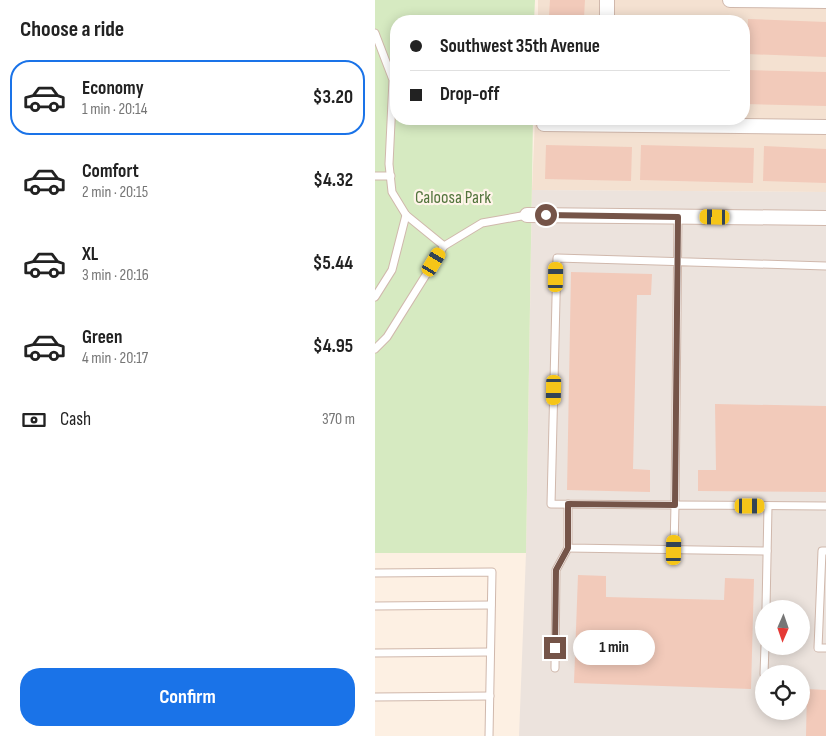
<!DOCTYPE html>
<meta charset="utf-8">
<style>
:root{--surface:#fff;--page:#f6f6f6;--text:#222;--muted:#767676;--line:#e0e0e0;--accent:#1a73e8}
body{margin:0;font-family:"Sofia Sans Condensed",sans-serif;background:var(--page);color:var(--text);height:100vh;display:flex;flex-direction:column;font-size:19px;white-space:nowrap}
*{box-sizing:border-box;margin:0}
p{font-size:16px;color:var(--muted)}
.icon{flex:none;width:28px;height:28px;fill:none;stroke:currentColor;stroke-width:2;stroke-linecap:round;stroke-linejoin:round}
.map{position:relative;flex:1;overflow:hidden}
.sheet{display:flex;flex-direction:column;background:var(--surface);width:375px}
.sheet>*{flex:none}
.banner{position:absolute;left:15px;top:15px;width:360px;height:110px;border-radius:20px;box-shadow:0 2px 12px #0003;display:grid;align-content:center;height:110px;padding:0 20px;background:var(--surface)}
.needle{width:32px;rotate:182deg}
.tools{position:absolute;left:380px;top:600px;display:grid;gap:10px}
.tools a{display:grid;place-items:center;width:55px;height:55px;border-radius:50%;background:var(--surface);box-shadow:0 2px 12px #0003;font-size:25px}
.end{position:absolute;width:22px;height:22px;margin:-11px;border:6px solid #755448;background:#fff;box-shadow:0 0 0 2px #fff}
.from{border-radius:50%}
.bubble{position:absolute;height:35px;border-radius:18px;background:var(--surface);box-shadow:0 2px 12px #0003;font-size:16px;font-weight:700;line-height:35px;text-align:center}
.car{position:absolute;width:15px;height:30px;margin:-15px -8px;border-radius:6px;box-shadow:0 0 4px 1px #0007;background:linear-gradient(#f5c518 24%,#345 0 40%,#f5c518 0 76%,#345 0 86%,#f5c518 0)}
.banner b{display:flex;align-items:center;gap:18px;height:48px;font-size:19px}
.banner b+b{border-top:1px solid var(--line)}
.banner i{width:12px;height:12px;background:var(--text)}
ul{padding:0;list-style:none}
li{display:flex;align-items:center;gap:15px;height:75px;margin:0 10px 8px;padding:0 10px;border:2px solid transparent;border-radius:20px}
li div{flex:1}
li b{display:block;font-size:19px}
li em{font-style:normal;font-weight:700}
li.on{border-color:var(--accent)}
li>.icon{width:45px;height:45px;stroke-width:1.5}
h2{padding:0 20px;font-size:22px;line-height:60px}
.pay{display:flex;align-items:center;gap:12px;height:55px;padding:0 20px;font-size:19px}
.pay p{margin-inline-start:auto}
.button{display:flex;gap:10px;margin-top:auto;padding:10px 20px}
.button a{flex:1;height:58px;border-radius:20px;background:var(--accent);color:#fff;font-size:20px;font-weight:700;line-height:58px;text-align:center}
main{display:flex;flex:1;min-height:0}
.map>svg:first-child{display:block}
</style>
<main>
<section class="sheet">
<h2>Choose a ride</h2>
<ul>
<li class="on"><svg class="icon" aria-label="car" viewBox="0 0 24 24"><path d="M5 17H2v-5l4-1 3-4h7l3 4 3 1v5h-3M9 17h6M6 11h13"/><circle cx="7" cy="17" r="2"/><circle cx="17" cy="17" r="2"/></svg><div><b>Economy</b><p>1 min · 20:14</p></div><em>$3.20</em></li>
<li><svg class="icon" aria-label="car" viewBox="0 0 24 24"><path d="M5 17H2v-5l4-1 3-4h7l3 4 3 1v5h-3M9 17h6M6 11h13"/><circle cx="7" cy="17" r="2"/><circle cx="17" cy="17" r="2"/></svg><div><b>Comfort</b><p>2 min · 20:15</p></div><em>$4.32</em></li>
<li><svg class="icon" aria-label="car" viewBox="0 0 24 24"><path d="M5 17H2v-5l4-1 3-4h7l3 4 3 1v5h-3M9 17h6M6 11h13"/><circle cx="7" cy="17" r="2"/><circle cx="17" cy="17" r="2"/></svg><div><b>XL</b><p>3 min · 20:16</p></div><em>$5.44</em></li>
<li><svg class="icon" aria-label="car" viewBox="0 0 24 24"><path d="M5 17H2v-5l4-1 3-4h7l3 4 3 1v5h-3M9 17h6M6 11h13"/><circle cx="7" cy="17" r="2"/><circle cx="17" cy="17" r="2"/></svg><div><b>Green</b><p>4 min · 20:17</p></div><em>$4.95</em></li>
</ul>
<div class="pay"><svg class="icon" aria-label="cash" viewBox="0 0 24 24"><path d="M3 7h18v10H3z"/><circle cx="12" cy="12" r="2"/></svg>Cash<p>370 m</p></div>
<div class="button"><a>Confirm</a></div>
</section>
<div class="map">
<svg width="451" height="736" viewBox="0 0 451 736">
<rect width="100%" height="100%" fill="#fdf0e3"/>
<!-- residential -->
<path fill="#f4e1d1" d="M 163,0 L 451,0 L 451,192 L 157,190 L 160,119 L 369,119 L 369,21 L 163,21 Z"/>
<!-- industrial -->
<path fill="#ece3dd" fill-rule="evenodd" d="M 157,190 L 451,192 L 451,736 L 144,736 L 151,553 ZM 389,609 L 426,609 L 426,646 L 389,646 ZM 389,674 L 426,674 L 426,711 L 389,711 Z"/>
<!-- green -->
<path fill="#d6eac1" d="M 0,0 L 160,0 L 159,21 L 21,21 L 21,119 L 158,119 L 151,553 L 0,553 Z"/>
<!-- building -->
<g fill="#f2caba">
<path d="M 175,0 L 210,0 L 209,17 L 174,16 Z"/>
<path d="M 250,19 L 292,20 L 292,21 L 250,21 Z"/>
<path d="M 373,19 L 451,22 L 451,57 L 372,54 Z"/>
<path d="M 372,70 L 451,72 L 451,106 L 371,104 Z"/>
<path d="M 171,145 L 257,147 L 256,181 L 170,179 Z"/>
<path d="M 266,145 L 379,148 L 378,183 L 265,180 Z"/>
<path d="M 389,146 L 451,149 L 451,183 L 388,181 Z"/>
<path d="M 196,272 L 277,274 L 276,295 L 262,295 L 258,469 L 275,470 L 275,492 L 192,490 Z"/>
<path d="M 340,404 L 451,406 L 451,492 L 323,491 L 323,470 L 341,470 Z"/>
<path d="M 203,575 L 231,576 L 231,597 L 349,600 L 350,578 L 379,579 L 376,689 L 199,683 Z"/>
<path d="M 432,689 L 451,690 L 451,736 L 431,736 Z"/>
</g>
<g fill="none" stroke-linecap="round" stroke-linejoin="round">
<!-- service casing -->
<g stroke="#d0b8ac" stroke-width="9">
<g id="service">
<path d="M 0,33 L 18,80 L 14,164 L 17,192 L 31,215 L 69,246"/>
<path d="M 0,176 L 16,176"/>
<path d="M 303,217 L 300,505 L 176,504 L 182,258 L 451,266"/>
<path d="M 0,297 L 17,270 L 31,215"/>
<path d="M 0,349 L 12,337 L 69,246 L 107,223 L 152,215"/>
<path d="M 193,504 L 193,548 L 392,551"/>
<path d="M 299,549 L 300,505 L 451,506"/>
<path d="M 451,551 L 447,551 L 443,648 L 451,648"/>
<path d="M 0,573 L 117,572 L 114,736"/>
<path d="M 0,606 L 116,605"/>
<path d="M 391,609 L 393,506"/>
<path d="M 0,653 L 115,652"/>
<path d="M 180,668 L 181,570 L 193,548"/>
<path d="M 389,674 L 390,646"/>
<path d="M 0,697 L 115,696"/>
</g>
</g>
<!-- minor casing -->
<g stroke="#d0b8ac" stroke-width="16">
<g id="minor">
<path d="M 355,0 L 451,1"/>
<path d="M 232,21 L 232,0"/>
<path d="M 169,124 L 451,127"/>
<path d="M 152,215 L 451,218"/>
</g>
</g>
<!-- service -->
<use href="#service" stroke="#fff" stroke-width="7"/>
<!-- minor -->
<use href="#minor" stroke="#fff" stroke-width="14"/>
</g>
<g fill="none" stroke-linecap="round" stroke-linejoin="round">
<!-- route -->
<path stroke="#755448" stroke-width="6" d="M 171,215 L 303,217 L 300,505 L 193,504 L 193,548 L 181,570 L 180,648"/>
</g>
<g text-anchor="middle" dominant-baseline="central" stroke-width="4.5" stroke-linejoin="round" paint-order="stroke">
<!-- park labels -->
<g font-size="18" fill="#53753d" stroke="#fff4e9">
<text x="78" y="197">Caloosa Park</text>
</g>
</g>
</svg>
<div class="tools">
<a><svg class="needle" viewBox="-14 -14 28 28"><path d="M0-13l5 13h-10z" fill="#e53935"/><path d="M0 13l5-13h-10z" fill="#767676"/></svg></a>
<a><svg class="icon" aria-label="locate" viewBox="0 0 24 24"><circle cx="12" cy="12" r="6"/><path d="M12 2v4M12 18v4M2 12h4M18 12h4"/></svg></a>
</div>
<i class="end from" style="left:171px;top:215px"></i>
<i class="end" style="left:180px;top:648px"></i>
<div class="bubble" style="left:198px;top:630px;width:82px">1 min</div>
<i class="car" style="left:340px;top:217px;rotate:271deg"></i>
<i class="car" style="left:59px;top:262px;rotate:31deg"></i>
<i class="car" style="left:181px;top:277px;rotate:1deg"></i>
<i class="car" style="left:179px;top:390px;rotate:181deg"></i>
<i class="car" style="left:375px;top:506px;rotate:90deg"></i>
<i class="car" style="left:299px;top:550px;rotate:1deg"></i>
<div class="banner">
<b><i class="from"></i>Southwest 35th Avenue</b>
<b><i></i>Drop-off</b>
</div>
</div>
</main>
